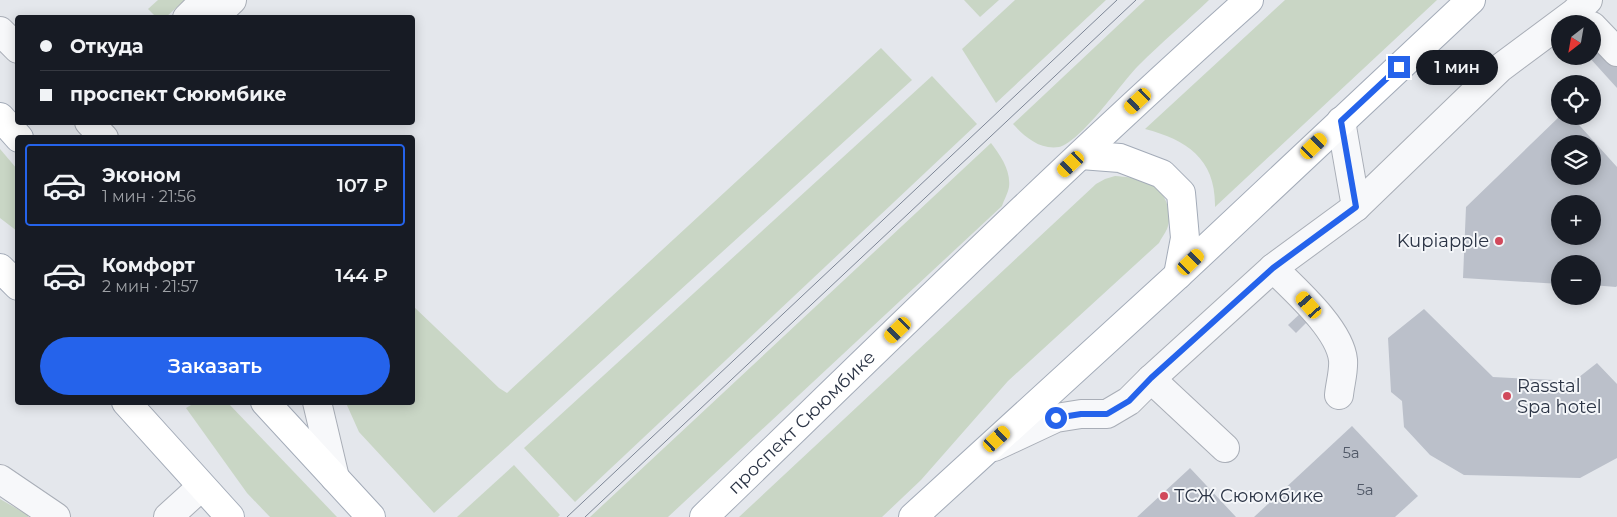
<!DOCTYPE html>
<html lang="ru">
<meta charset="utf-8">
<style>
:root{--surface:#171b24;--page:#242831;--text:#f1f3f6;--muted:#9ea1a6;--line:#363941;--accent:#2563eb}
body{margin:0;font-family:Montserrat,sans-serif;background:var(--page);color:var(--text);height:100vh;display:flex;flex-direction:column;font-size:19px;white-space:nowrap}
*{box-sizing:border-box;margin:0}
p{font-size:16px;color:var(--muted)}
.icon{flex:none;width:28px;height:28px;fill:none;stroke:currentColor;stroke-width:2;stroke-linecap:round;stroke-linejoin:round}
.map{position:relative;flex:1;overflow:hidden}
.drawer{position:absolute;left:15px;top:135px;width:400px;height:270px;display:flex;flex-direction:column;background:var(--surface);border-radius:5px;box-shadow:0 2px 12px #0003}
.drawer>*{flex:none}
.top-card{position:absolute;left:15px;top:15px;width:400px;height:110px;border-radius:5px;box-shadow:0 2px 12px #0003;display:grid;align-content:center;height:110px;padding:0 25px;background:var(--surface)}
.needle{width:32px;rotate:211deg}
.buttons{position:absolute;left:1551px;top:15px;display:grid;gap:10px}
.buttons a{display:grid;place-items:center;width:50px;height:50px;border-radius:50%;background:var(--surface);box-shadow:0 2px 12px #0003;font-size:25px}
.end{position:absolute;width:22px;height:22px;margin:-11px;border:6px solid #2563eb;background:#fff;box-shadow:0 0 0 2px #fff}
.from{border-radius:50%}
.bubble{position:absolute;height:35px;border-radius:18px;background:var(--surface);box-shadow:0 2px 12px #0003;font-size:16px;font-weight:600;line-height:35px;text-align:center}
.car{position:absolute;width:15px;height:30px;margin:-15px -8px;border-radius:6px;box-shadow:0 0 4px 1px #0007;background:linear-gradient(#f5c518 24%,#345 0 40%,#f5c518 0 76%,#345 0 86%,#f5c518 0)}
.top-card b{display:flex;align-items:center;gap:18px;height:48px;font-size:19px}
.top-card b+b{border-top:1px solid var(--line)}
.top-card i{width:12px;height:12px;background:var(--text)}
ul{padding:9px 0 0;list-style:none}
li{display:flex;align-items:center;gap:15px;height:82px;margin:0 10px 8px;padding:0 15px;border:2px solid transparent;border-radius:5px}
li div{flex:1}
li b{display:block;font-size:19px}
li em{font-style:normal;font-weight:600}
li.selected{border-color:var(--accent)}
li>.icon{width:45px;height:45px;stroke-width:1.5}
.action{display:flex;gap:10px;margin-top:auto;padding:10px 25px}
.action a{flex:1;height:58px;border-radius:30px;background:var(--accent);color:#fff;font-size:20px;font-weight:600;line-height:58px;text-align:center}
.map>svg:first-child{display:block}
</style>
<div class="map">
<svg width="1617" height="517" viewBox="0 0 1617 517">
<rect width="100%" height="100%" fill="#e4e7ec"/>
<!-- green -->
<g fill="#c9d6c5">
<path d="M 158,0 L 185,0 L 166,17 L 156,17 L 148,9 Z"/>
<path d="M 964,0 L 999,0 L 980,17 Z"/>
<path d="M 1015,0 L 1106,0 L 996,103 L 962,49 Z"/>
<path d="M 1145,0 L 1209,0 C 1186,22 1161,43 1139,65 C 1121,83 1081,142 1059,147 C 1040,150 1025,137 1013,124 Z"/>
<path d="M 1285,0 L 1437,0 L 1215,207 C 1216,159 1187,140 1145,129 Z"/>
<path d="M 881,48 L 912,80 L 434,513 L 359,432 L 346,403 L 412,402 L 413,306 L 499,388 L 507,393 Z"/>
<path d="M 932,76 L 977,124 L 575,502 L 524,448 Z"/>
<path d="M 991,143 C 1000,155 1011,170 1009,187 C 1008,193 1004,200 1002,206 L 668,517 L 590,517 Z"/>
<path d="M 0,149 L 17,169 L 17,231 L 0,218 Z"/>
<path d="M 1115,176 C 1125,177 1136,177 1146,181 C 1164,188 1174,211 1167,229 C 1165,234 1161,238 1159,243 L 1008,381 L 921,480 L 882,517 L 739,517 L 1096,184 L 1105,179 Z"/>
<path d="M 196,402 L 228,403 L 337,517 L 270,517 L 247,493 L 186,408 Z"/>
<path d="M 514,465 L 560,515 L 558,517 L 457,517 Z"/>
<path d="M 0,499 L 28,515 L 28,517 L 0,517 Z"/>
</g>
<!-- building -->
<g fill="#bbc0ca" fill-rule="evenodd">
<path d="M 1601,45 L 1617,63 L 1617,88 L 1588,56 L 1592,56 L 1592,53 Z"/>
<path d="M 1560,116 L 1571,116 L 1617,167 L 1617,286 L 1616,287 L 1592,285 L 1592,264 L 1560,264 L 1560,284 L 1463,278 L 1466,207 ZM 1560,144 L 1592,144 L 1592,176 L 1560,176 ZM 1560,204 L 1592,204 L 1592,236 L 1560,236 Z"/>
<path d="M 1424,309 L 1493,377 L 1574,381 L 1597,363 L 1617,384 L 1617,458 L 1580,478 L 1464,475 L 1430,455 L 1404,427 L 1402,401 L 1391,392 L 1388,338 Z"/>
<path d="M 1304,310 L 1311,318 L 1296,333 L 1288,325 Z"/>
<path d="M 1352,426 L 1418,496 L 1395,517 L 1254,517 Z"/>
<path d="M 1190,468 L 1236,517 L 1137,517 L 1188,470 Z"/>
</g>
<g fill="none" stroke-linecap="round" stroke-linejoin="round">
<!-- minor casing -->
<g stroke="#a9aeb7" stroke-width="30">
<g id="minor">
<path d="M 187,18 L 205,0"/>
<path d="M 213,18 L 232,0"/>
<path d="M 1592,26 L 1617,52"/>
<path d="M 0,31 L 18,49"/>
<path d="M 1341,121 L 1356,207"/>
<path d="M 89,122 L 104,138"/>
<path d="M 1273,268 C 1294,289 1340,329 1343,360 C 1344,371 1340,384 1339,395"/>
<path d="M 1151,379 L 1225,448"/>
<path d="M 317,402 L 335,478"/>
<path d="M 994,447 L 1056,418 L 1081,414 L 1107,414 L 1129,401 L 1151,379 L 1273,268 L 1356,207 L 1500,68 L 1574,13 L 1588,0"/>
<path d="M 0,479 L 56,517"/>
<path d="M 168,517 L 201,487"/>
</g>
</g>
<!-- major casing -->
<g stroke="#a3abb8" stroke-width="30">
<g id="major">
<path d="M 0,117 L 19,138"/>
<path d="M 1081,155 L 1120,158 L 1162,174 L 1181,193 L 1185,238 L 1178,275"/>
<path d="M 0,268 L 18,286"/>
<path d="M 126,402 L 230,517"/>
<path d="M 265,402 L 371,517"/>
<path id="s1" d="M 704,517 C 884,343 1062,167 1249,0"/>
<path d="M 913,517 L 1178,275 L 1471,0"/>
</g>
</g>
<!-- minor -->
<use href="#minor" stroke="#f7f8fa" stroke-width="28"/>
<!-- major -->
<use href="#major" stroke="#fff" stroke-width="28"/>
<!-- tram -->
<g stroke="#7d8696" stroke-width="1">
<path d="M 567,517 L 1117,0"/>
<path d="M 585,517 L 1136,0"/>
</g>
</g>
<g fill="none" stroke-linecap="round" stroke-linejoin="round">
<!-- route -->
<path stroke="#2563eb" stroke-width="6" d="M 1056,418 L 1081,414 L 1107,414 L 1129,401 L 1151,378 L 1273,268 L 1356,207 L 1341,121 L 1399,67"/>
</g>
<!-- markers -->
<g fill="#d1495b" stroke="#f4f6f9" stroke-width="2">
<circle cx="1499" cy="241" r="5"/>
<circle cx="1507" cy="396" r="5"/>
<circle cx="1164" cy="496" r="5"/>
</g>
<g text-anchor="middle" dominant-baseline="central" stroke-width="4" stroke-linejoin="round" paint-order="stroke">
<!-- number labels -->
<g font-size="15" fill="#4f5766">
<text x="1351" y="452">5а</text>
<text x="1365" y="489">5а</text>
</g>
<!-- poi labels -->
<g font-size="18" fill="#2b3445" stroke="#f4f6f9" text-anchor="start">
<text x="1489" y="241" text-anchor="end">Kupiapple</text>
<text x="1517" y="386">Rasstal<tspan x="1517" dy="21">Spa hotel</tspan></text>
<text x="1174" y="496">ТСЖ Сююмбике</text>
</g>
<!-- street labels -->
<g font-size="18" fill="#2b3445" stroke="#f4f6f9">
<text stroke="none"><textPath href="#s1" startOffset="136">проспект Сююмбике</textPath></text>
</g>
</g>
</svg>
<div class="buttons">
<a><svg class="needle" viewBox="-14 -14 28 28"><path d="M0-13l5 13h-10z" fill="#e53935"/><path d="M0 13l5-13h-10z" fill="#9ea1a6"/></svg></a>
<a><svg class="icon" aria-label="locate" viewBox="0 0 24 24"><circle cx="12" cy="12" r="6"/><path d="M12 2v4M12 18v4M2 12h4M18 12h4"/></svg></a>
<a><svg class="icon" aria-label="layers" viewBox="0 0 24 24"><path d="M12 4l9 5-9 5-9-5zM3 14l9 5 9-5"/></svg></a>
<a>+</a>
<a>−</a>
</div>
<i class="end from" style="left:1056px;top:418px"></i>
<i class="end" style="left:1399px;top:67px"></i>
<div class="bubble" style="left:1416px;top:50px;width:82px">1 мин</div>
<i class="car" style="left:1138px;top:101px;rotate:227deg"></i>
<i class="car" style="left:1314px;top:146px;rotate:46deg"></i>
<i class="car" style="left:1071px;top:164px;rotate:227deg"></i>
<i class="car" style="left:1191px;top:262px;rotate:46deg"></i>
<i class="car" style="left:1309px;top:305px;rotate:319deg"></i>
<i class="car" style="left:898px;top:330px;rotate:226deg"></i>
<i class="car" style="left:997px;top:439px;rotate:48deg"></i>
<div class="top-card">
<b><i class="from"></i>Откуда</b>
<b><i></i>проспект Сююмбике</b>
</div>
<section class="drawer">
<ul>
<li class="selected"><svg class="icon" aria-label="car" viewBox="0 0 24 24"><path d="M5 17H2v-5l4-1 3-4h7l3 4 3 1v5h-3M9 17h6M6 11h13"/><circle cx="7" cy="17" r="2"/><circle cx="17" cy="17" r="2"/></svg><div><b>Эконом</b><p>1 мин · 21:56</p></div><em>107 ₽</em></li>
<li><svg class="icon" aria-label="car" viewBox="0 0 24 24"><path d="M5 17H2v-5l4-1 3-4h7l3 4 3 1v5h-3M9 17h6M6 11h13"/><circle cx="7" cy="17" r="2"/><circle cx="17" cy="17" r="2"/></svg><div><b>Комфорт</b><p>2 мин · 21:57</p></div><em>144 ₽</em></li>
</ul>
<div class="action"><a>Заказать</a></div>
</section>
</div>
